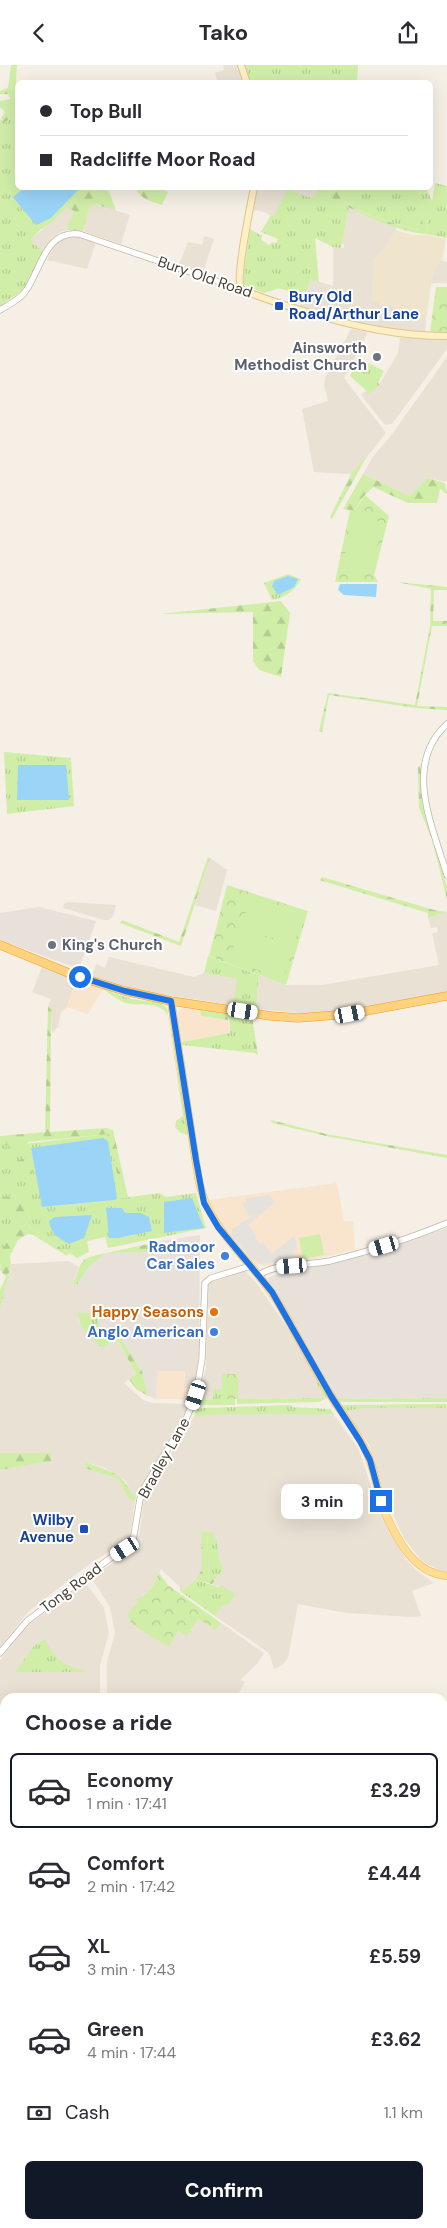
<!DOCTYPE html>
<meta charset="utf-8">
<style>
:root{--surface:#fff;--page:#f7f7f7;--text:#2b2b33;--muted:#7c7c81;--line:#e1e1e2;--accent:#111827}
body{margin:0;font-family:"DM Sans",sans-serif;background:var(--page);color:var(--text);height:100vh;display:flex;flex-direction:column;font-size:19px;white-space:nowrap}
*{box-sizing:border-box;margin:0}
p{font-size:16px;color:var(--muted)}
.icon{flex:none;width:28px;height:28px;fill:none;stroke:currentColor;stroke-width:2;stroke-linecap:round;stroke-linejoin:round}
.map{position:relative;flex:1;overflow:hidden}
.details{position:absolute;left:0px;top:1628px;width:448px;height:536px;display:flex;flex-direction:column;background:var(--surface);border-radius:15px 15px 0 0;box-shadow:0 5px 20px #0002}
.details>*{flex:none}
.banner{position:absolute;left:15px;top:15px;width:418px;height:110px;border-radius:8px;box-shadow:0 5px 20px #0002;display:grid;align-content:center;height:110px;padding:0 25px;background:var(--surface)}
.end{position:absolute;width:22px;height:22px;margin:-11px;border:6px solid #1a73e8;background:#fff;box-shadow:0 0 0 2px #fff}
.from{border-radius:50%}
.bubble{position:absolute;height:35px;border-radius:8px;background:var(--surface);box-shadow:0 5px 20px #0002;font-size:16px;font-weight:700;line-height:35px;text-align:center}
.car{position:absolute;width:15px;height:30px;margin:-15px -8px;border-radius:6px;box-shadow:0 0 4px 1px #0007;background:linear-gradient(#fff 24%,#345 0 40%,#fff 0 76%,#345 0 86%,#fff 0)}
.banner b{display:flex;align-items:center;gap:18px;height:48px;font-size:19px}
.banner b+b{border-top:1px solid var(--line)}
.banner i{width:12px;height:12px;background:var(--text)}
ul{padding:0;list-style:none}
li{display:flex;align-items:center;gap:15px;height:75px;margin:0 10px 8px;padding:0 15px;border:2px solid transparent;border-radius:8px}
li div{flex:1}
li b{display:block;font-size:19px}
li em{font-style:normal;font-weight:700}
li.selected{border-color:var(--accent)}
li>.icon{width:45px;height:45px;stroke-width:1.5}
h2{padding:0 25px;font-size:22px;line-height:60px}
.pay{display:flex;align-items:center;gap:12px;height:55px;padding:0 25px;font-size:19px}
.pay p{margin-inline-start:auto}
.cta{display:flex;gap:10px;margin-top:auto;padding:10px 25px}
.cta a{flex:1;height:58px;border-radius:8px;background:var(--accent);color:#fff;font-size:20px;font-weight:700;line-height:58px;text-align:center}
header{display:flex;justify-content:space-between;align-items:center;height:65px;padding:0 25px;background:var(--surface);font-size:22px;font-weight:700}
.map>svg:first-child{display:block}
</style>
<header><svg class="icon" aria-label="back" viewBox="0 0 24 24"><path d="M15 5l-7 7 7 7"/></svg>Tako<svg class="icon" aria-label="share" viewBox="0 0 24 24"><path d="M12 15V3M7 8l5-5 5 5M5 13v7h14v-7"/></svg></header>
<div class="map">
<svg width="447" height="2163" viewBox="0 0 447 2163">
<defs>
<pattern id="grass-tufts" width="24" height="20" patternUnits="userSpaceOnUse" patternTransform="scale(1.25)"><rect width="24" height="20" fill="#d1eea9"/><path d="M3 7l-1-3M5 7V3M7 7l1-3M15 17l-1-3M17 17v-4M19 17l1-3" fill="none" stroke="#b5cd92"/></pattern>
<pattern id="forest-firs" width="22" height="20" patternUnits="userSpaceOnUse" patternTransform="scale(1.25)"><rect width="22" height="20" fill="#d1eea9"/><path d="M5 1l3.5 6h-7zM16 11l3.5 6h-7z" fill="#b5cd92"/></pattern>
<pattern id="park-crowns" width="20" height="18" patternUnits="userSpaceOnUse" patternTransform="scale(1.25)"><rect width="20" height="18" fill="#d1eea9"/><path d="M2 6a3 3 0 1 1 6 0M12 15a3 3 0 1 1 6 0" fill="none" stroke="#b5cd92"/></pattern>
</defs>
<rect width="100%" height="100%" fill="#f5efe5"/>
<!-- residential -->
<g fill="#e9e1d3">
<path d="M 223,0 L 240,0 L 245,17 L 214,17 L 217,15 L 215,8 L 224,5 Z"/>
<path d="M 256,123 L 316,122 L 317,126 L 314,132 L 305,132 L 273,152 L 264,147 L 252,145 Z"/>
<path d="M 95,139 L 130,150 L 121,179 L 83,166 L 90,141 Z"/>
<path d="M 349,142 L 397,162 L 388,179 L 373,196 L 403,245 L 402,252 L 426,254 L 425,267 L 399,266 L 372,261 L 302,242 L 310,214 L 333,221 L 333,182 L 344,183 L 344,180 L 342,178 Z"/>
<path d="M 66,143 L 74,146 L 67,161 L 68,165 L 60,167 L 52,174 L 43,187 L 31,175 Z"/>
<path d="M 79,171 L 96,177 L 87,204 L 47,195 L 56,178 L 63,172 Z"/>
<path d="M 204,171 L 214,174 L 203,207 L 179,199 L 188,177 L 202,180 Z"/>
<path d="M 440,195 L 447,197 L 447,218 L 431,218 L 433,208 Z"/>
<path d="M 351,264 L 366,267 L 367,269 L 344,313 L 386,368 L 366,393 L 365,392 L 351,409 L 314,407 L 302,344 L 328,336 L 324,320 L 325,313 Z"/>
<path d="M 400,273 L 447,274 L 447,284 L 392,359 L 385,360 L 361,330 L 367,325 L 370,329 L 379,320 L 398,288 Z"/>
<path d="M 447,292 L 447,417 L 427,413 L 410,431 L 363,409 L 374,390 L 390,372 Z"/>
<path d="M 210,793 L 227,805 L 216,846 L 195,840 Z"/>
<path d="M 68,837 L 116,840 L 113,851 L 108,855 L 104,855 L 63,843 L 64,839 Z"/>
<path d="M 447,847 L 447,928 L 338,947 L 311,949 L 256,944 L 259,910 L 286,920 L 322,920 L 439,900 L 432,868 L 438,867 L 437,862 L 431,863 L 428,853 Z"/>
<path d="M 109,892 L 194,912 L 204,908 L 238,914 L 233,940 L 146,927 L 92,911 L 96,899 L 105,903 Z"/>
<path d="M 42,902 L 76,915 L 67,942 L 61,947 L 58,962 L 52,968 L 51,953 L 53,945 L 48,942 L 51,934 L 32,927 Z"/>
<path d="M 69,1196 L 79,1202 L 73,1217 L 100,1230 L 100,1247 L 78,1254 L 79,1258 L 102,1283 L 117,1274 L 136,1309 L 124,1318 L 143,1335 L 153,1338 L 182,1339 L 188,1343 L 136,1431 L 132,1430 L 126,1416 L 105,1403 L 86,1397 L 88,1404 L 118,1414 L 128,1433 L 135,1436 L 129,1475 L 92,1497 L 28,1547 L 0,1582 L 0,1405 L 51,1396 L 50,1388 L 0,1388 L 0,1245 L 11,1199 Z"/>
<path d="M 245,1206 L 257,1219 L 291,1268 L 319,1315 L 317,1319 L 326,1333 L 238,1334 L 237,1309 L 222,1309 L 222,1324 L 213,1335 L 198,1334 L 206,1303 L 208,1221 L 211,1217 Z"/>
<path d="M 186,1288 L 199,1288 L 194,1325 L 184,1323 Z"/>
<path d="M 365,1343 L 447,1343 L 447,1507 L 439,1506 L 421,1495 L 404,1473 L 385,1432 L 369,1379 L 344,1346 Z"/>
<path d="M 224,1349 L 328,1349 L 334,1350 L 358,1383 L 381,1449 L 405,1493 L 416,1505 L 434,1518 L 412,1526 L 421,1551 L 412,1552 L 347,1548 L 298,1539 L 288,1593 L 282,1600 L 274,1604 L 269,1588 L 215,1551 L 223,1540 L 220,1522 L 212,1519 L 224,1504 L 219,1494 L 217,1475 L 202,1466 L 202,1504 L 196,1515 L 183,1525 L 161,1504 L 152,1522 L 141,1532 L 168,1582 L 178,1566 L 187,1571 L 198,1554 L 216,1565 L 221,1558 L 264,1588 L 257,1599 L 240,1615 L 245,1617 L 237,1631 L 241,1632 L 107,1632 L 107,1597 L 115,1568 L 110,1542 L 91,1512 L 136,1483 L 142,1484 L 142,1473 L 139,1473 L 144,1432 L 194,1352 Z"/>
<path d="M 85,1517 L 104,1543 L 109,1568 L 100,1600 L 100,1632 L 5,1632 L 5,1693 L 0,1693 L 0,1595 L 26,1562 Z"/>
<path d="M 447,1923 L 447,2163 L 421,2163 L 393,2159 L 442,2159 L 442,1924 Z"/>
<path d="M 5,2041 L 5,2101 L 0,2103 L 0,2042 Z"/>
<path d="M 218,2159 L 304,2159 L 302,2163 L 215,2163 Z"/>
</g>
<!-- commercial -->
<g fill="#f9e5ce">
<path d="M 76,915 L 103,924 L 88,949 L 67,942 Z"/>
<path d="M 185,943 L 200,945 L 201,951 L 228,955 L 230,968 L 181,977 L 177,950 L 181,944 Z"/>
<path d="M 337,1118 L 344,1157 L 353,1156 L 355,1185 L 300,1197 L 270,1201 L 255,1199 L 218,1154 L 209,1135 Z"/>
<path d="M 157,1306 L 185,1306 L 184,1323 L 194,1325 L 192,1334 L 156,1334 Z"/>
</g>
<!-- industrial -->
<g fill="#e7e1da">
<path d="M 39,842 L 96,856 L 79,904 L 0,875 L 0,848 Z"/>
<path d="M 447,1163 L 447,1333 L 336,1334 L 294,1257 L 267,1214 L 272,1211 L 377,1186 Z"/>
<path d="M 200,1170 L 199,1288 L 186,1288 L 185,1306 L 157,1306 L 156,1334 L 148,1331 L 142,1306 L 120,1272 L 102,1283 L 81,1262 L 77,1248 L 99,1247 L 100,1230 L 78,1229 L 77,1220 L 88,1203 L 106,1188 L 153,1187 L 158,1185 L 162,1176 Z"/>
<path d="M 443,1691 L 447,1691 L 447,1752 L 443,1744 Z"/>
</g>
<!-- education -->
<path fill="#efe5cd" d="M 395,165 L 412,170 L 426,170 L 446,174 L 442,196 L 440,195 L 433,208 L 426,254 L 402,252 L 403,245 L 372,236 L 373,196 L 388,179 Z"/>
<!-- grass -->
<g fill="url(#grass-tufts)" fill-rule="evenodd">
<path d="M 244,0 L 358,0 L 357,18 L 250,17 Z"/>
<path d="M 17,51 L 18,122 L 24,123 L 13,132 L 51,153 L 80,123 L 86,123 L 51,158 L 40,165 L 31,175 L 43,187 L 22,226 L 0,241 L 0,54 L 5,58 L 12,52 Z"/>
<path d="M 435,118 L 447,121 L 447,173 L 426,169 L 429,152 L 419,165 C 401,160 352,148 342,133 C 341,131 341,128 341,125 L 335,123 L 421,123 L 427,125 L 432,136 Z"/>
<path d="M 288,123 C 297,128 304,133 314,132 L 317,126 L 316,123 L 334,123 L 329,132 L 349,142 L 341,183 L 333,182 L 315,173 L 319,217 L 310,215 L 302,241 L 297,236 L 293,228 C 275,221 280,224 264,228 L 242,219 L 250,164 L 262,171 L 261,175 L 269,180 L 272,177 L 276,178 L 278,174 L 261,167 L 271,150 L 274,151 Z"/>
<path d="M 359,293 L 384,306 L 378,318 L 380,319 L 370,329 L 350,311 Z"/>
<path d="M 288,509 L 301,514 C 294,526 286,532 272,535 L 264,518 Z"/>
<path d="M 4,687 L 71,693 L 74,741 L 7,749 Z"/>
<path d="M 208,891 L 259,910 L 256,944 L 247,940 L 233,940 L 237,914 L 204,908 Z"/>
<path d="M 103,924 L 131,934 L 160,938 L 167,943 L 188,1070 L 181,1068 L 175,1062 L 176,1056 L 183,1051 L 168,950 C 157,934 138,943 123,937 C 116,934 109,928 103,924 Z"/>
<path d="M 229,950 L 248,953 L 255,988 L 182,980 L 181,977 L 230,968 Z"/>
<path d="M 106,1069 L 109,1069 L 111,1073 L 122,1133 L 159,1128 L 166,1132 L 196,1128 L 206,1163 L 108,1183 L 105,1172 L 87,1176 L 89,1187 L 77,1193 L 29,1162 L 31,1154 L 18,1130 L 3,1132 L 0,1130 L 0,1077 L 25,1079 ZM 31,1083 L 115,1135 L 43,1142 ZM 121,1143 L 135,1170 L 110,1173 Z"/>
<path d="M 2,1148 L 19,1159 L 25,1159 C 10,1173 7,1183 0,1202 L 0,1151 Z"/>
<path d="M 106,1188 L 88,1203 L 77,1220 L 73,1218 C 84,1194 77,1194 106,1188 Z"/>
<path d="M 100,1247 L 100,1250 L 98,1252 L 99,1269 L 110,1273 L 121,1269 L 123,1270 L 102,1283 L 81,1262 L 77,1248 Z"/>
<path d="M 222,1309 L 225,1309 L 225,1334 L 235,1334 L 235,1340 L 197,1340 L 198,1334 L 213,1335 L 214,1324 L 222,1324 Z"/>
<path d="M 319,1315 L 330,1331 L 319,1337 L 237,1339 L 237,1334 L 325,1333 L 317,1319 Z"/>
<path d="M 447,1333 L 447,1337 L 338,1337 L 336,1334 Z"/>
<path d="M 447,1339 L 447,1343 L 365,1343 L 344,1346 L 340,1340 Z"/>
<path d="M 291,1340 L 292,1342 L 331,1344 L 334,1350 L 328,1349 L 224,1349 L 194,1352 L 197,1344 L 204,1343 Z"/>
<path d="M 207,1467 L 214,1468 L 214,1474 L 217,1474 L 219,1494 L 224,1504 L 215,1515 L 209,1511 Z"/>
<path d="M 196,1515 L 219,1522 L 221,1520 L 235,1529 L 230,1538 L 223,1540 L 215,1551 L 180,1526 L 180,1522 L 183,1525 Z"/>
<path d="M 45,1574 C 54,1592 64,1603 84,1605 L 84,1607 L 15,1607 L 34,1581 Z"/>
</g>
<!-- forest -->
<g fill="url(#forest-firs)">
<path d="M 11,0 L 17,0 C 15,18 17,33 17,51 L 12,52 L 4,58 L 1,53 L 5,47 L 0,42 L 0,36 L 11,34 L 8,29 L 0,29 L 0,26 L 8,23 Z"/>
<path d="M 86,122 L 99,123 L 109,126 L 116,146 L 96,139 L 90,141 L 83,166 L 68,165 L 67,161 L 74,146 L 66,143 Z"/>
<path d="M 135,123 L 160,123 L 168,127 L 162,140 C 149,136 142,134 135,123 Z"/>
<path d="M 334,123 L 341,125 C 341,128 341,131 342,133 C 351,148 401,160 418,165 L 423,151 L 429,152 L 426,169 C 395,167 356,146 329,132 Z"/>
<path d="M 365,392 L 366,393 L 332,454 L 330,452 L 351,409 Z"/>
<path d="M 363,409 L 410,431 L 427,413 L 445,418 L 447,429 L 440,424 L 437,438 L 408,438 L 373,422 L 362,433 L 355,446 L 343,444 Z"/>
<path d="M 397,517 L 447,522 L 447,525 L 434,525 L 433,556 L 447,556 L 447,561 L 432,561 L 417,641 L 447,642 L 447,645 L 416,643 L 329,630 L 322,667 L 319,666 L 328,628 L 415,640 L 430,561 L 431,524 Z"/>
<path d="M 281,536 L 290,548 L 281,612 L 259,605 L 253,596 L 253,547 L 160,549 Z"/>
<path d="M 418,701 L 422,702 L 422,736 L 447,822 L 447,834 L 432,775 L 419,743 Z"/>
<path d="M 208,792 L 210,793 L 181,881 L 120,858 L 122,855 L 179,877 Z"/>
<path d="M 322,812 L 434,845 L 447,847 L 428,853 L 428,848 L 319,815 Z"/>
<path d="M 48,942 L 53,945 L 51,953 L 50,1067 L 106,1063 L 113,1065 L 128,1132 L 122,1133 L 109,1069 L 28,1077 L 21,1088 L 13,1089 L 7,1078 L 0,1077 L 0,1071 L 45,1067 Z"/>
<path d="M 200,945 L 252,952 L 258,990 L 255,988 L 248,953 L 229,950 L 228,955 L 201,951 Z"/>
<path d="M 271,1055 L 326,1069 L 447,1090 L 447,1093 L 326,1071 L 272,1058 Z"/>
<path d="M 29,1091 L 33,1114 L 21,1113 L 17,1106 L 17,1096 Z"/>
<path d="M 0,1130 L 3,1132 L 18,1130 L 28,1140 L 26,1144 L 31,1154 L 29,1162 L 69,1188 L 67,1191 L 33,1170 L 28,1169 L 18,1175 L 10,1191 L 11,1199 L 0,1245 L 0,1225 L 6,1212 L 0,1205 L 3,1189 L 1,1185 L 25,1159 L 19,1159 L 2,1149 L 0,1151 Z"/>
<path d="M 162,1176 L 158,1185 L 153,1187 L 106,1188 Z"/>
<path d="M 120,1272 L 142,1306 L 148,1331 L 136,1324 L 129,1314 L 136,1309 L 117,1274 Z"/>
<path d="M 0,1388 L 51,1388 L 51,1396 L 0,1405 Z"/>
<path d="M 86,1397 C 108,1407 121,1405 132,1429 L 136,1431 L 135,1436 L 128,1433 L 118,1414 L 85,1403 Z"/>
<path d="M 201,1466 L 207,1467 L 209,1510 L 215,1515 L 212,1519 L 196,1515 L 202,1504 Z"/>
<path d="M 442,1789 L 447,1804 L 447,1866 L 443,1857 Z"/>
</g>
<!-- park -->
<g fill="url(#park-crowns)">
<path d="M 436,222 L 447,222 L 447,267 L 430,267 Z"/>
<path d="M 365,430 L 389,451 L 374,510 L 378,517 L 335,517 L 350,445 L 355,446 Z"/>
<path d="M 227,820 L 308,846 L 286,920 L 209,891 Z"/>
<rect x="225" y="1309" width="13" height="25"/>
<path d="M 159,1508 L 168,1520 L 221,1558 L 216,1565 L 198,1554 L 187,1571 L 178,1566 L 169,1582 L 132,1559 L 127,1549 L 138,1537 L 136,1534 L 143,1531 L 152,1522 Z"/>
<path d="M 20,2159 L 96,2159 L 96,2163 L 25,2163 Z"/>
</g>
<!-- garden -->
<g fill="#d1eea9">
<path d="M 352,451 L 382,457 L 372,508 L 343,503 Z"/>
<path d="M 251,831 L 304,849 L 294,880 L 241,862 Z"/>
<path d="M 240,864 L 293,882 L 283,913 L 229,895 Z"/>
<path d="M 320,1169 L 324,1190 L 303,1194 L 299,1173 Z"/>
</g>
<!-- parking -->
<path fill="#e5e2de" d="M 270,1130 L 275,1137 L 248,1160 L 257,1171 L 255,1173 L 260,1179 L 263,1177 L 272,1189 L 295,1170 L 297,1184 L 293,1186 L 294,1196 L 260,1199 L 255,1194 L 253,1196 L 230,1169 L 233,1167 L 231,1165 L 254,1150 L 249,1151 L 242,1139 L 246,1137 L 245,1133 Z"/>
<!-- water -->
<g fill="#9ad5f8">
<path d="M 24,123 L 24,122 L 80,123 L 51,153 L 36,160 L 13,132 Z"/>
<path d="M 288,511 L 298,514 L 294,522 L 278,530 L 272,521 L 274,516 Z"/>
<path d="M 340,519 L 377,519 L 376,532 L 344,530 L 338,525 Z"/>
<path d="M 18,700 L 66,700 L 69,735 L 17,735 Z"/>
<path d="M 103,1073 L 108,1076 L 117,1133 L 115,1135 L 42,1142 L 31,1083 Z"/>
<path d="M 192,1133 L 204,1163 L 164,1168 L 164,1137 Z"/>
<path d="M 106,1143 L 122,1143 L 125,1148 L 140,1148 L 149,1152 L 152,1166 L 118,1173 L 109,1173 Z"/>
<path d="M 92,1150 L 84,1173 L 69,1179 C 58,1173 51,1169 49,1156 L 55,1152 Z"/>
</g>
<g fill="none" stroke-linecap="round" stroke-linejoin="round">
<!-- tertiary casing -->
<g stroke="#c1b7a7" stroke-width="7">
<g id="tertiary">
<path d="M 0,245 C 8,240 19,235 25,227 C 41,205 45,165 79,169 L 234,222 L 239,222"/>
<path d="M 447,659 C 402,700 433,762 447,810"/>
<path d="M 259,1210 C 279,1197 307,1201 330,1196 C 370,1186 409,1174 447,1158"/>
<path d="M 0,1588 L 27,1556 L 133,1476 L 141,1428 L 186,1354 L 196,1330 L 202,1294 L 205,1218 L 211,1213 L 251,1201"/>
</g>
</g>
<!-- secondary casing -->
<g stroke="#ddc691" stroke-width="8">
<g id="secondary">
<path d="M 241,0 L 247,18"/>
<path d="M 254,122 C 251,139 235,213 241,224 C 263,234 287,241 310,248 C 356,262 399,271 447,271"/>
</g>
</g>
<!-- primary casing -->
<g stroke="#f1be57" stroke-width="8">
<g id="primary">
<path d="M 171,936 L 199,1117 C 210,1168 253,1195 279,1239 C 297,1269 312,1301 331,1331 C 343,1350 358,1368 367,1388 C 376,1408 378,1430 386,1450 C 398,1476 414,1508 447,1511"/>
<path d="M 0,1916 L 5,1920"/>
<path d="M 442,1921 L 447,1919"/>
</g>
</g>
<!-- trunk casing -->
<g stroke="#ef9e25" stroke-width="9">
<path id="trunk" d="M 0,880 L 76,911 L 125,926 L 171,936 L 271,951 L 298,953 L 350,949 L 447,931"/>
</g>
<!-- tertiary -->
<use href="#tertiary" stroke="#fff" stroke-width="5.5"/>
<!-- secondary -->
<use href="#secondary" stroke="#ffefc5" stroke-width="6"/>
<!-- primary -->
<use href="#primary" stroke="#ffdd94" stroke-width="7"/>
<!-- trunk -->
<use href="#trunk" stroke="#ffd27d" stroke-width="8"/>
</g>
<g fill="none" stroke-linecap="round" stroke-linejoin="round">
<!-- route -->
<path stroke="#1a73e8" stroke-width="6" d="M 80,912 L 125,926 L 171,936 L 196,1095 L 204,1138 L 218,1162 L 272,1227 L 331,1331 L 360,1376 L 370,1395 L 381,1436"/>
</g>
<!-- markers -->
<g fill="#1a4fb4" stroke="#fff" stroke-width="2">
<rect x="274" y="236" width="10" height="10" rx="2.5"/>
<rect x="79" y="1459" width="10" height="10" rx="2.5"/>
</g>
<g fill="#6b7280" stroke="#fff" stroke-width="2">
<circle cx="377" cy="292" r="5"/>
<circle cx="52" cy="880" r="5"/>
</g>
<g fill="#3f7fe0" stroke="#fff" stroke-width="2">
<circle cx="225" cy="1191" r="5"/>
<circle cx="214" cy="1267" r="5"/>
</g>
<circle fill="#e8710a" stroke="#fff" stroke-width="2" cx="214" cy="1247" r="5"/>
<g text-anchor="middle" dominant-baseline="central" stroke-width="4" stroke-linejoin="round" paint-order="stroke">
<!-- street labels -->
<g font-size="15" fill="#483f34" stroke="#fff">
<text transform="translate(205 212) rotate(19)">Bury Old Road</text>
<text transform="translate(164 1393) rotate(-61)">Bradley Lane</text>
<text transform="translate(71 1523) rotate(-37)">Tong Road</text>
</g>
<!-- transit labels -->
<g font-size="15" font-weight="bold" fill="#164399" stroke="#fff" text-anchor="start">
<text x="289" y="232">Bury Old<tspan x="289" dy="17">Road/Arthur Lane</tspan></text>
<text x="74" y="1455" text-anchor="end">Wilby<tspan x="74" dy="17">Avenue</tspan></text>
</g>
<!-- worship labels -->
<g font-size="15" font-weight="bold" fill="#5b616d" stroke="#fff" text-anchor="end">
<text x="367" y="283">Ainsworth<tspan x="367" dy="17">Methodist Church</tspan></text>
<text x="62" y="880" text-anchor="start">King's Church</text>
</g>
<!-- shop labels -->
<g font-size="15" font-weight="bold" fill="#366cbe" stroke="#fff" text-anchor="end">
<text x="215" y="1182">Radmoor<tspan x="215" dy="17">Car Sales</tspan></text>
<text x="204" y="1267">Anglo American</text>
</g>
<!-- food labels -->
<g font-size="15" font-weight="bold" fill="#c56008" stroke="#fff" text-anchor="end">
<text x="204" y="1247">Happy Seasons</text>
</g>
</g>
</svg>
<i class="end from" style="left:80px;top:912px"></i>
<i class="end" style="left:381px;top:1436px"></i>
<div class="bubble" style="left:281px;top:1419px;width:82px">3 min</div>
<i class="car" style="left:243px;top:946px;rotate:99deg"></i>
<i class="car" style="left:350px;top:949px;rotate:79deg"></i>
<i class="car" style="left:384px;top:1181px;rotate:254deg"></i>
<i class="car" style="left:292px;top:1201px;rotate:266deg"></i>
<i class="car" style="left:196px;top:1330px;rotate:198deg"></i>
<i class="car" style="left:125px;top:1484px;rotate:238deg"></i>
<div class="banner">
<b><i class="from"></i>Top Bull</b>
<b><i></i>Radcliffe Moor Road</b>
</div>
<section class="details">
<h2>Choose a ride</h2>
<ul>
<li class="selected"><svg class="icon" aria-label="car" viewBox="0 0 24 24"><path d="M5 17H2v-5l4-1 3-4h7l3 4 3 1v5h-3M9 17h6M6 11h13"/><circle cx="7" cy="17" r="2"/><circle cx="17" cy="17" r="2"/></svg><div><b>Economy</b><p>1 min · 17:41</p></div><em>£3.29</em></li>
<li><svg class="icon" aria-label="car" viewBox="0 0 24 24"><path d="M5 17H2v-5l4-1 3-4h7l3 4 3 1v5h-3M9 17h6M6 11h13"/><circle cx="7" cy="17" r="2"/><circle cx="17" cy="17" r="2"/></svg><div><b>Comfort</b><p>2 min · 17:42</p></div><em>£4.44</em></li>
<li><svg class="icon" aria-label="car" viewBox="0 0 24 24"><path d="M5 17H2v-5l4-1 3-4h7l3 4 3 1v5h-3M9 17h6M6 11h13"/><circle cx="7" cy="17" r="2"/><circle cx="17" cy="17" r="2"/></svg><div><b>XL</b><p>3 min · 17:43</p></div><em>£5.59</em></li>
<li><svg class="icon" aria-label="car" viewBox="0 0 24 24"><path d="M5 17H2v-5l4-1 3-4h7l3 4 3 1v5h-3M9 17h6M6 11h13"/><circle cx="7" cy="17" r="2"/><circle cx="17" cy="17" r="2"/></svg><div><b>Green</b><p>4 min · 17:44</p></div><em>£3.62</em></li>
</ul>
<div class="pay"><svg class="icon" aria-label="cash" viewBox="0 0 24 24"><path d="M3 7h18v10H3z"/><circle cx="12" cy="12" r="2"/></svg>Cash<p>1.1 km</p></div>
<div class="cta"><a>Confirm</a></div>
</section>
</div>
